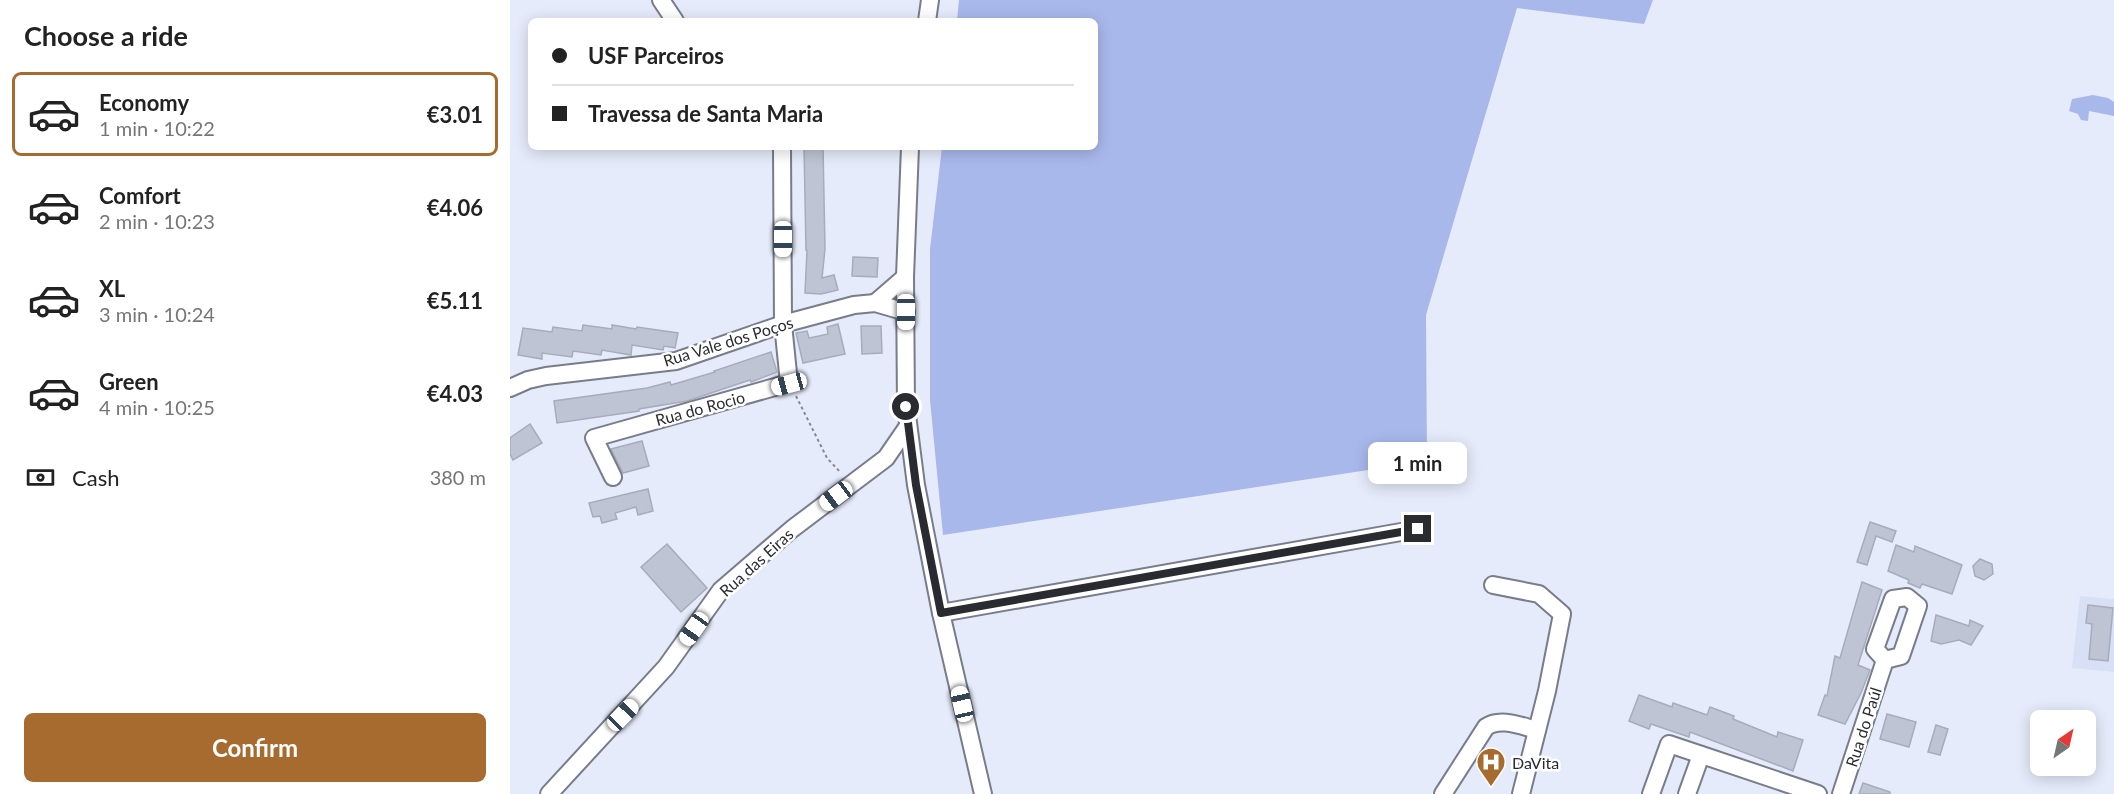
<!DOCTYPE html>
<meta charset="utf-8">
<style>
:root{--surface:#fff;--page:#f2f2f2;--text:#222;--muted:#767676;--line:#e0e0e0;--accent:#a76a2f}
body{margin:0;font-family:Lato,sans-serif;background:var(--page);color:var(--text);height:100vh;display:flex;flex-direction:column;font-size:22px;white-space:nowrap}
*{box-sizing:border-box;margin:0}
p{font-size:20px;color:var(--muted)}
.icon{flex:none;width:33px;height:33px;fill:none;stroke:currentColor;stroke-width:2;stroke-linecap:round;stroke-linejoin:round}
.map{position:relative;flex:1;overflow:hidden}
.drawer{display:flex;flex-direction:column;background:var(--surface);width:510px}
.drawer>*{flex:none}
.hud{position:absolute;left:18px;top:18px;width:570px;height:132px;border-radius:9px;box-shadow:0 3px 15px #0003;display:grid;align-content:center;height:132px;padding:0 24px;background:var(--surface)}
.needle{width:39px;rotate:34deg}
.buttons{position:absolute;left:1520px;top:710px;display:grid;gap:12px}
.buttons a{display:grid;place-items:center;width:66px;height:66px;border-radius:9px;background:var(--surface);box-shadow:0 3px 15px #0003;font-size:30px}
.end{position:absolute;width:27px;height:27px;margin:-14px;border:8px solid #292b31;background:#fff;box-shadow:0 0 0 3px #fff}
.from{border-radius:50%}
.bubble{position:absolute;height:42px;border-radius:9px;background:var(--surface);box-shadow:0 3px 15px #0003;font-size:20px;font-weight:700;line-height:42px;text-align:center}
.car{position:absolute;width:18px;height:36px;margin:-18px -9px;border-radius:8px;box-shadow:0 0 4px 2px #0007;background:linear-gradient(#fff 24%,#345 0 40%,#fff 0 76%,#345 0 86%,#fff 0)}
.hud b{display:flex;align-items:center;gap:21px;height:57px;font-size:22px}
.hud b+b{border-top:2px solid var(--line)}
.hud i{width:15px;height:15px;background:var(--text)}
ul{padding:0;list-style:none}
li{display:flex;align-items:center;gap:18px;height:84px;margin:0 12px 9px;padding:0 12px;border:3px solid transparent;border-radius:9px}
li div{flex:1}
li b{display:block;font-size:22px}
li em{font-style:normal;font-weight:700}
li.active{border-color:var(--accent)}
li>.icon{width:54px;height:54px;stroke-width:1.5}
h2{padding:0 24px;font-size:27px;line-height:72px}
.pay{display:flex;align-items:center;gap:15px;height:66px;padding:0 24px;font-size:22px}
.pay p{margin-inline-start:auto}
.action{display:flex;gap:12px;margin-top:auto;padding:12px 24px}
.action a{flex:1;height:69px;border-radius:9px;background:var(--accent);color:#fff;font-size:24px;font-weight:700;line-height:69px;text-align:center}
main{display:flex;flex:1;min-height:0}
.map>svg:first-child{display:block}
</style>
<main>
<section class="drawer">
<h2>Choose a ride</h2>
<ul>
<li class="active"><svg class="icon" aria-label="car" viewBox="0 0 24 24"><path d="M5 17H2v-5l4-1 3-4h7l3 4 3 1v5h-3M9 17h6M6 11h13"/><circle cx="7" cy="17" r="2"/><circle cx="17" cy="17" r="2"/></svg><div><b>Economy</b><p>1 min · 10:22</p></div><em>€3.01</em></li>
<li><svg class="icon" aria-label="car" viewBox="0 0 24 24"><path d="M5 17H2v-5l4-1 3-4h7l3 4 3 1v5h-3M9 17h6M6 11h13"/><circle cx="7" cy="17" r="2"/><circle cx="17" cy="17" r="2"/></svg><div><b>Comfort</b><p>2 min · 10:23</p></div><em>€4.06</em></li>
<li><svg class="icon" aria-label="car" viewBox="0 0 24 24"><path d="M5 17H2v-5l4-1 3-4h7l3 4 3 1v5h-3M9 17h6M6 11h13"/><circle cx="7" cy="17" r="2"/><circle cx="17" cy="17" r="2"/></svg><div><b>XL</b><p>3 min · 10:24</p></div><em>€5.11</em></li>
<li><svg class="icon" aria-label="car" viewBox="0 0 24 24"><path d="M5 17H2v-5l4-1 3-4h7l3 4 3 1v5h-3M9 17h6M6 11h13"/><circle cx="7" cy="17" r="2"/><circle cx="17" cy="17" r="2"/></svg><div><b>Green</b><p>4 min · 10:25</p></div><em>€4.03</em></li>
</ul>
<div class="pay"><svg class="icon" aria-label="cash" viewBox="0 0 24 24"><path d="M3 7h18v10H3z"/><circle cx="12" cy="12" r="2"/></svg>Cash<p>380 m</p></div>
<div class="action"><a>Confirm</a></div>
</section>
<div class="map">
<svg width="1604" height="794" viewBox="0 0 1604 794">
<rect width="100%" height="100%" fill="#e6ebfb"/>
<!-- built -->
<path fill="#d8e0f6" d="M 1570,596 L 1604,599 L 1604,672 L 1562,668 Z"/>
<!-- green -->
<g fill="#a8b8eb">
<path d="M 449,0 L 1143,0 L 1134,24 L 1007,8 L 916,315 L 917,461 L 433,535 L 420,400 L 420,249 L 432,147 L 585,147 L 585,21 L 447,21 Z"/>
<path d="M 1583,95 L 1598,98 L 1604,102 L 1604,116 L 1579,111 L 1578,121 L 1571,120 L 1568,114 L 1559,111 L 1562,99 Z"/>
</g>
<!-- building -->
<g fill="#bfc4d4" stroke="#a7acbb" stroke-width="1.5">
<path d="M 294,147 L 313,147 L 315,249 L 312,278 L 324,275 L 328,290 L 311,294 L 295,293 L 297,250 L 296,250 Z"/>
<path d="M 343,257 L 368,258 L 367,277 L 342,276 Z"/>
<path d="M 328,324 L 335,354 L 293,363 L 286,333 L 297,331 L 299,338 L 309,336 L 318,334 L 317,327 Z"/>
<path d="M 73,325 L 102,329 L 102,325 L 126,329 L 127,327 L 168,333 L 165,348 L 154,346 L 153,350 L 122,345 L 121,355 L 92,350 L 91,355 L 63,351 L 62,357 L 32,353 L 32,359 L 8,355 L 13,328 L 42,332 L 43,327 L 72,331 Z"/>
<path d="M 351,326 L 371,326 L 372,353 L 352,354 Z"/>
<path d="M 261,352 L 267,372 L 241,382 L 240,380 L 177,401 L 129,409 L 129,411 L 47,423 L 44,401 L 137,388 L 160,382 L 161,385 L 205,372 L 204,371 Z"/>
<path d="M 20,424 L 32,443 L 3,460 L 0,454 L 0,438 Z"/>
<path d="M 132,441 L 139,466 L 113,473 L 101,449 Z"/>
<path d="M 138,489 L 143,511 L 128,515 L 126,507 L 105,513 L 107,519 L 92,523 L 90,516 L 83,517 L 79,503 Z"/>
<path d="M 1360,522 L 1386,531 L 1382,542 L 1366,536 L 1357,565 L 1347,562 Z"/>
<path d="M 157,544 L 197,588 L 171,612 L 131,567 Z"/>
<path d="M 1386,545 L 1404,552 L 1405,546 L 1452,565 L 1442,594 L 1412,584 L 1410,588 L 1398,583 L 1399,580 L 1378,571 Z"/>
<path d="M 1470,559 L 1482,564 L 1483,574 L 1474,580 L 1465,576 L 1463,566 Z"/>
<path d="M 1352,582 L 1372,590 L 1348,665 L 1360,670 L 1351,693 L 1335,724 L 1308,715 L 1315,695 L 1317,696 L 1325,656 L 1330,658 Z"/>
<path d="M 1578,605 L 1603,608 L 1598,661 L 1579,659 L 1582,624 L 1576,623 Z"/>
<path d="M 1426,615 L 1459,626 L 1460,620 L 1473,626 L 1461,645 L 1449,640 L 1431,644 L 1421,641 Z"/>
<path d="M 1129,695 L 1162,707 L 1163,703 L 1197,715 L 1200,707 L 1224,716 L 1223,719 L 1267,737 L 1268,732 L 1293,740 L 1283,771 L 1180,732 L 1179,737 L 1141,724 L 1139,729 L 1119,721 Z"/>
<path d="M 1377,714 L 1406,722 L 1399,747 L 1370,739 Z"/>
<path d="M 1426,725 L 1438,729 L 1430,755 L 1418,752 Z"/>
<path d="M 1353,783 L 1380,792 L 1380,794 L 1349,794 Z"/>
</g>
<g fill="none" stroke-linecap="round" stroke-linejoin="round">
<!-- minor casing -->
<g stroke="#787c8b" stroke-width="20">
<g id="minor">
<path d="M 151,0 L 165,21"/>
<path d="M 417,21 L 420,0"/>
<path d="M 400,147 L 395,277 L 396,407 L 406,485 L 431,613 L 473,794"/>
<path d="M 365,303 L 395,277"/>
<path d="M 0,388 L 18,380 L 36,376 L 166,361 L 273,324 L 344,305 L 365,303 L 396,312"/>
<path d="M 103,477 L 84,438 L 279,383 L 273,324 L 272,147"/>
<path d="M 983,585 L 1029,594 L 1052,614 L 1037,691 L 1011,794"/>
<path d="M 1397,597 L 1408,606 L 1391,656 L 1375,660 L 1365,649 L 1383,599 Z"/>
<path d="M 431,613 L 908,529"/>
<path d="M 39,794 L 156,667 L 211,590 L 282,529 L 376,458 L 398,426"/>
<path d="M 933,794 L 976,727 C 990,717 1011,726 1027,730"/>
<path d="M 1141,794 L 1159,744 L 1308,794"/>
<path d="M 1177,794 L 1191,755"/>
<path d="M 1331,794 L 1375,660"/>
</g>
</g>
<!-- path -->
<path stroke="#848892" stroke-width="2" stroke-dasharray="3 3" stroke-linecap="butt" d="M 286,396 L 317,458 L 331,473"/>
<!-- minor -->
<use href="#minor" stroke="#fff" stroke-width="16"/>
</g>
<g fill="none" stroke-linecap="round" stroke-linejoin="round">
<!-- route -->
<path stroke="#292b31" stroke-width="8" d="M 396,407 L 406,485 L 431,613 L 908,529"/>
</g>
<!-- icons -->
<defs>
<g id="hospital-pin" transform="scale(1.5)"><path d="M0 17L-7.5 6A9.5 9.5 0 1 1 7.5 6Z" fill="#a76a2f" stroke="#fff"/><path d="M-5-5h3v3.5h4V-5h3V5h-3V1.5h-4V5h-3Z" fill="#fff"/></g>
</defs>
<g fill-rule="evenodd">
<use href="#hospital-pin" x="981" y="762"/>
</g>
<g text-anchor="middle" dominant-baseline="central" stroke-width="5" stroke-linejoin="round" paint-order="stroke">
<!-- street labels -->
<g font-size="16" fill="#292b31" stroke="#fff">
<text transform="translate(218 341) rotate(-17)">Rua Vale dos Poços</text>
<text transform="translate(190 408) rotate(-15)">Rua do Rocio</text>
<text transform="translate(246 562) rotate(-42)">Rua das Eiras</text>
<text transform="translate(1353 727) rotate(-72)">Rua do Paúl</text>
</g>
<!-- poi labels -->
<g font-size="16" fill="#292b31" stroke="#fff" text-anchor="start">
<text x="1002" y="762">DaVita</text>
</g>
</g>
</svg>
<div class="buttons">
<a><svg class="needle" viewBox="-14 -14 28 28"><path d="M0-13l5 13h-10z" fill="#e53935"/><path d="M0 13l5-13h-10z" fill="#767676"/></svg></a>
</div>
<i class="end from" style="left:396px;top:407px"></i>
<i class="end" style="left:908px;top:529px"></i>
<div class="bubble" style="left:858px;top:442px;width:99px">1 min</div>
<i class="car" style="left:273px;top:239px;rotate:180deg"></i>
<i class="car" style="left:396px;top:312px;rotate:180deg"></i>
<i class="car" style="left:279px;top:384px;rotate:255deg"></i>
<i class="car" style="left:326px;top:496px;rotate:233deg"></i>
<i class="car" style="left:184px;top:629px;rotate:215deg"></i>
<i class="car" style="left:452px;top:704px;rotate:347deg"></i>
<i class="car" style="left:113px;top:715px;rotate:44deg"></i>
<div class="hud">
<b><i class="from"></i>USF Parceiros</b>
<b><i></i>Travessa de Santa Maria</b>
</div>
</div>
</main>
